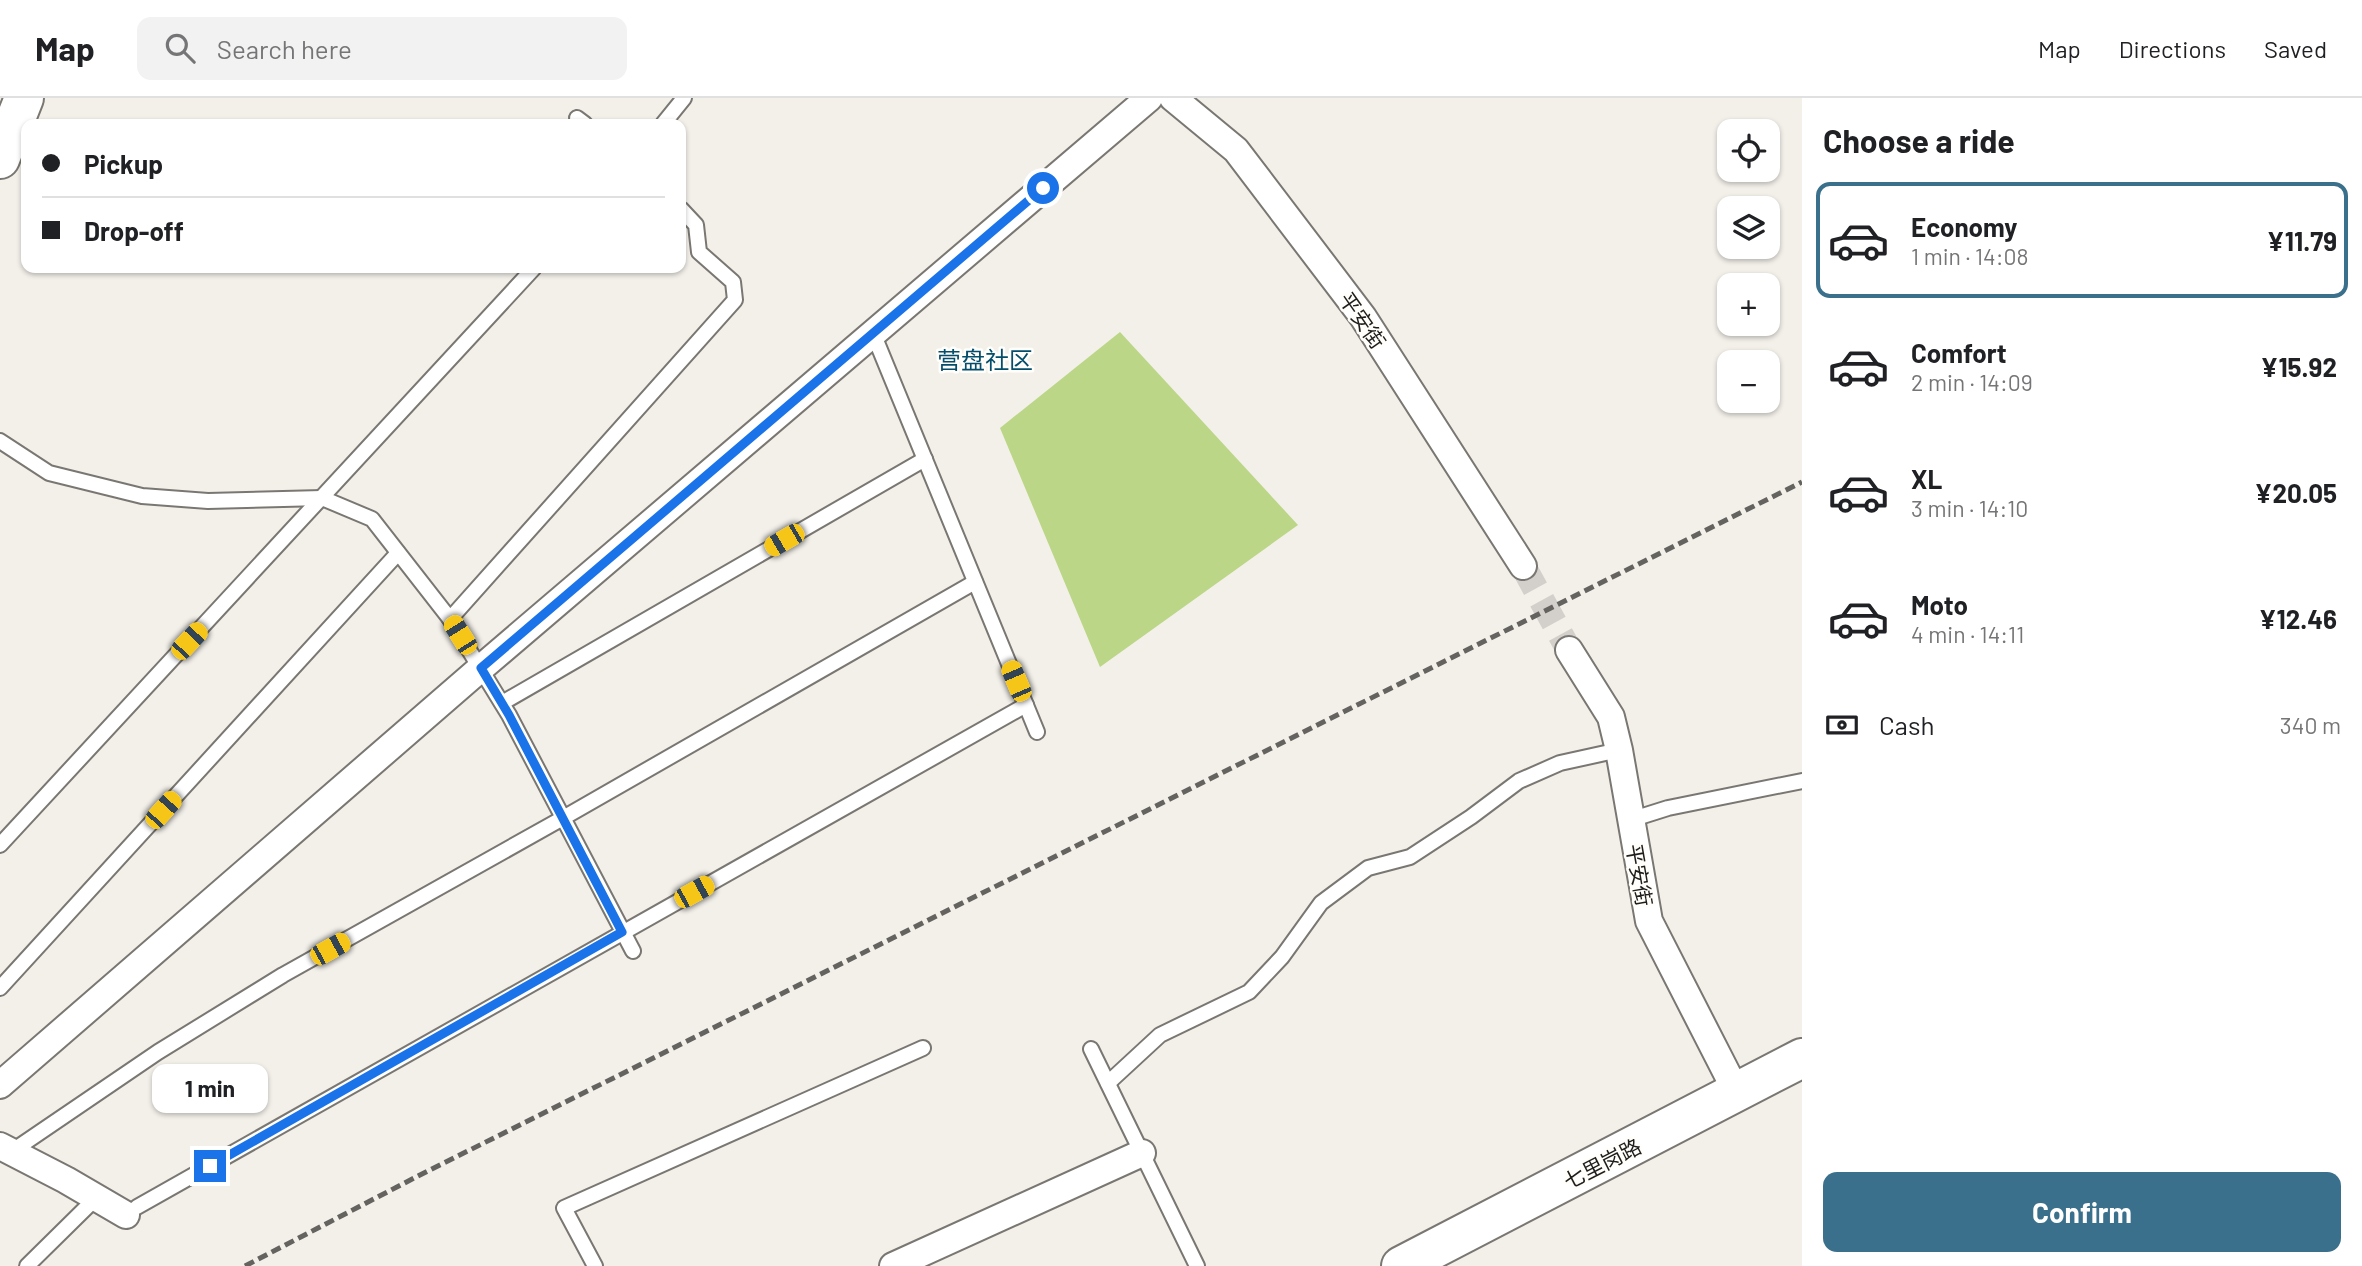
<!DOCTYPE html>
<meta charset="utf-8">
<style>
:root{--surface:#fff;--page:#f2f2f2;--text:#202124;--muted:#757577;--line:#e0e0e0;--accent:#3a708b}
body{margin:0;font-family:Barlow,"Noto Sans SC",sans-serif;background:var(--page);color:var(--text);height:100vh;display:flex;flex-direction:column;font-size:26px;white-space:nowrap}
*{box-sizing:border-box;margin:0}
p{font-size:23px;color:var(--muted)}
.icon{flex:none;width:38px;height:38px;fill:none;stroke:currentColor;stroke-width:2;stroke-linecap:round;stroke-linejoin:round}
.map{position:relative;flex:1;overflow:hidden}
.side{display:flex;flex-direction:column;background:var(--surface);width:560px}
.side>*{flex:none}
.top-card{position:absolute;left:21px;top:21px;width:665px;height:154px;border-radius:14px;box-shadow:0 2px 5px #0004;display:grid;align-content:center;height:154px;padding:0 21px;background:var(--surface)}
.buttons{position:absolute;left:1717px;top:21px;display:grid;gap:14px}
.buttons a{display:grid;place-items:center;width:63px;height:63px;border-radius:14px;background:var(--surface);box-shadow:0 2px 5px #0004;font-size:35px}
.end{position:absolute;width:32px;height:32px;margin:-16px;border:9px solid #1a73e8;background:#fff;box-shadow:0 0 0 4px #fff}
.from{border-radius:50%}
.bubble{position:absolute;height:49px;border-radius:14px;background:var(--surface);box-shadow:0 2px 5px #0004;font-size:23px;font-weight:700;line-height:49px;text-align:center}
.car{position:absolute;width:21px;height:42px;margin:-21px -10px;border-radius:9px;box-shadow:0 0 5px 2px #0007;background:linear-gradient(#f5c518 24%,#345 0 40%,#f5c518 0 76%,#345 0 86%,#f5c518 0)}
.top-card b{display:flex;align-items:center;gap:24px;height:66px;font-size:26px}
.top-card b+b{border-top:2px solid var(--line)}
.top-card i{width:18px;height:18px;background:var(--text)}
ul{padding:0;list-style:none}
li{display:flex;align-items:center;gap:21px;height:116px;margin:0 14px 10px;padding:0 7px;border:4px solid transparent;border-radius:14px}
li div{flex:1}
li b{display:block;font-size:26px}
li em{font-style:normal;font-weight:700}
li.current{border-color:var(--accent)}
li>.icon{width:63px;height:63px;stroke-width:1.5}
h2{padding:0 21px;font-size:32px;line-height:84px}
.pay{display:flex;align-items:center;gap:18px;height:77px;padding:0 21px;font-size:26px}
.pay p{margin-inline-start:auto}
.cta{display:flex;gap:14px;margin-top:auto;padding:14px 21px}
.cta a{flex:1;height:80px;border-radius:14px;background:var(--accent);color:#fff;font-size:28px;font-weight:700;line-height:80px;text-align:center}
header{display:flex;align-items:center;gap:42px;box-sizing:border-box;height:98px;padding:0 35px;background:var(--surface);border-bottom:2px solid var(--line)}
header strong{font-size:33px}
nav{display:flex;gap:38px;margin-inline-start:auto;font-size:24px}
.search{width:490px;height:63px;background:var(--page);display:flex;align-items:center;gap:18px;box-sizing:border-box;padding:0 24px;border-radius:14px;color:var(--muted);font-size:26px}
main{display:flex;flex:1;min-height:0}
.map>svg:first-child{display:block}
</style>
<header>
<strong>Map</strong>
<div class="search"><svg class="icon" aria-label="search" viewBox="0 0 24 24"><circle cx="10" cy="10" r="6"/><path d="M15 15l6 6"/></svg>Search here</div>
<nav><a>Map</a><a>Directions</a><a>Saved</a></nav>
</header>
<main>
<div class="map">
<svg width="1802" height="1168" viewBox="0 0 1802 1168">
<rect width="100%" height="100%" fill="#f3f0ea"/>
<!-- green -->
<path fill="#bbd686" d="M 1120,234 L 1298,427 L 1100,569 L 1000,330 Z"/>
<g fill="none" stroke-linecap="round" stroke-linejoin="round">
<!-- street-tunnel -->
<path stroke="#d3d0cb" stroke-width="26" stroke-dasharray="26 13" stroke-linecap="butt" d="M 1523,468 L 1569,552"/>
<!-- lane casing -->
<g stroke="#7a7772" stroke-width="18">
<g id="lane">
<path d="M 577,20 L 585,26"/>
<path d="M 663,26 L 684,0"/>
<path d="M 873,235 L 1037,634"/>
<path d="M 0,343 L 49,375 L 142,398 L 208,403 L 322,400 L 372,421 L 450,521 L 509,617 L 633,853"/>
<path d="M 450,521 L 735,202 L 733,184 L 699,154 L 696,127 L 681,111"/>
<path d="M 502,605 L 925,361"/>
<path d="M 1630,722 L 1668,710 L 1802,683"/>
<path d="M 0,747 L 534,170"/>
<path d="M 0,890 L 398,455"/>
<path d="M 1091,951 L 1197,1168"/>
<path d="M 1108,985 L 1160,937 L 1249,894 L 1282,859 L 1321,805 L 1368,770 L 1410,759 L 1471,719 L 1519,683 L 1560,665 L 1619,652"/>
<path d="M 11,1054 L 158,954 L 283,877 L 563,720 L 975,484"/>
<path d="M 137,1109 L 1026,607"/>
<path d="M 27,1168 L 96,1100"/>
<path d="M 595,1168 L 564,1110 L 923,950"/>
</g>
</g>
<!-- street casing -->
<g stroke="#7a7772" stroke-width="30">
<g id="street">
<path d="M 1173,0 L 1236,52 L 1363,219 L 1523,468"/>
<path d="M 1569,552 L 1611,619 L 1619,652 L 1649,823 L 1737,995"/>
<path d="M 0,987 L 481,570 L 1149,0"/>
<path d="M 0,1048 L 66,1082 L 126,1117"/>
<path d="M 893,1168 L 1142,1055"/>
</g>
</g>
<!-- secondary casing -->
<g stroke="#7a7772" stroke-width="42">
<g id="secondary">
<path d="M 0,61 L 24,0"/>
<path d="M 1401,1168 L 1802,960"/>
</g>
</g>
<!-- lane -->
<use href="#lane" stroke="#fff" stroke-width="14"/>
<!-- street -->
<use href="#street" stroke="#fff" stroke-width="26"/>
<!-- secondary -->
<use href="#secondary" stroke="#fff" stroke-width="38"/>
<!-- rail -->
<path stroke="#656360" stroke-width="5" stroke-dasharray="10 5" stroke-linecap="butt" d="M 245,1168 L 418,1078 L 1802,384"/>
</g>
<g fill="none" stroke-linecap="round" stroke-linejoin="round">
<!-- route -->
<path stroke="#1a73e8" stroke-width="9" d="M 210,1068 L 622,834 L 509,617 L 481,570 L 1043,90"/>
</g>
<g text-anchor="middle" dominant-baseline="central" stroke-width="5" stroke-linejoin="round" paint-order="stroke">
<!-- street labels -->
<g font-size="21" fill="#1f1e1c" stroke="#fffefb">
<text transform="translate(1363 222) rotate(55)">平安街</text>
<text transform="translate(1640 777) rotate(80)">平安街</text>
<text transform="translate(1602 1065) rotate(-27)">七里岗路</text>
</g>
<!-- quarter labels -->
<g font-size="24" fill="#054e6b" stroke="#fffefb">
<text x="985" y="261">营盘社区</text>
</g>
</g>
</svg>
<div class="buttons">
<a><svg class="icon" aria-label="locate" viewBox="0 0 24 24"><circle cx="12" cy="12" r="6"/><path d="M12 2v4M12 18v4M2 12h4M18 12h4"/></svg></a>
<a><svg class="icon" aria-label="layers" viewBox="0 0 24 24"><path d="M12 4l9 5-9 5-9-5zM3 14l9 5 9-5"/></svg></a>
<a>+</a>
<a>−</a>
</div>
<i class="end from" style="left:1043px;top:90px"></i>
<i class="end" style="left:210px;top:1068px"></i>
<div class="bubble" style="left:152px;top:966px;width:116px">1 min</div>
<i class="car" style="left:784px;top:442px;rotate:240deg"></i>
<i class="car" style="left:460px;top:537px;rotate:328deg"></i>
<i class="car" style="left:189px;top:543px;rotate:43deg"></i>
<i class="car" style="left:1016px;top:583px;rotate:337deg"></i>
<i class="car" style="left:163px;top:712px;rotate:42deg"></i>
<i class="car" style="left:694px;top:794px;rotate:61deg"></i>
<i class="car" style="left:330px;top:851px;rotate:61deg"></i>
<div class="top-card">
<b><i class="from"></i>Pickup</b>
<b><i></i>Drop-off</b>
</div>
</div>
<section class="side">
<h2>Choose a ride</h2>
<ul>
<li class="current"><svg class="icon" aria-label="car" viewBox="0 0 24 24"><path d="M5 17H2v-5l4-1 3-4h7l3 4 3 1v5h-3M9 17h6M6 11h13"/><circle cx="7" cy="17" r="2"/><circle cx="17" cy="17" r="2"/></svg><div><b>Economy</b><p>1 min · 14:08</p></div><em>¥11.79</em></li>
<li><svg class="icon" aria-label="car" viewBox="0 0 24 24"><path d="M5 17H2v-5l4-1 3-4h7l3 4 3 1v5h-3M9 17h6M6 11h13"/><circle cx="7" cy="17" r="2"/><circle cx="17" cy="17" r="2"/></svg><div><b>Comfort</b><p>2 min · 14:09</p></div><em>¥15.92</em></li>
<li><svg class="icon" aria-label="car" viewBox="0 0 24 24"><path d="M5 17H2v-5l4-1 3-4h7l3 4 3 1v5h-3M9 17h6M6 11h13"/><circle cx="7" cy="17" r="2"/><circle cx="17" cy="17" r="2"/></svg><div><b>XL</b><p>3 min · 14:10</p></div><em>¥20.05</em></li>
<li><svg class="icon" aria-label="car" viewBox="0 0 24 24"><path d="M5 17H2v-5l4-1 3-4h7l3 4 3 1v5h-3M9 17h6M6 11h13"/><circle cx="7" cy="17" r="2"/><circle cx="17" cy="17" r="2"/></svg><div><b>Moto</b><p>4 min · 14:11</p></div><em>¥12.46</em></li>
</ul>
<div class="pay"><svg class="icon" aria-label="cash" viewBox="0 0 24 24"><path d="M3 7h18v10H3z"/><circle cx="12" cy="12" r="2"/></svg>Cash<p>340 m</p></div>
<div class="cta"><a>Confirm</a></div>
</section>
</main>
